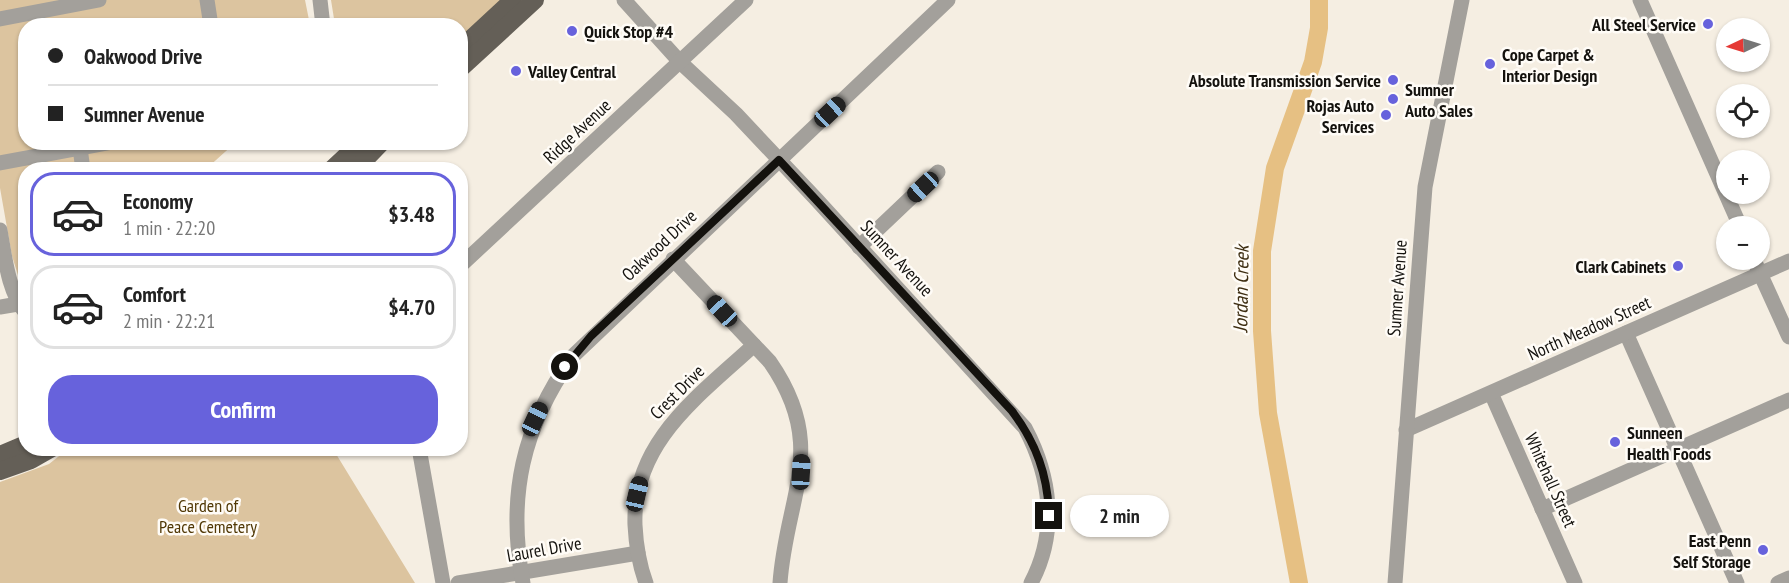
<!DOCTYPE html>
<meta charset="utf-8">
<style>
:root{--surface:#fff;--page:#f2f2f2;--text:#222;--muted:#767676;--line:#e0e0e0;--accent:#6762dc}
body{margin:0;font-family:"PT Sans Narrow",sans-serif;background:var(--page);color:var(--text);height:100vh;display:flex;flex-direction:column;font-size:22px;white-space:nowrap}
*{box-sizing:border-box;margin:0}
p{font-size:20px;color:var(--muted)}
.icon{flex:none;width:33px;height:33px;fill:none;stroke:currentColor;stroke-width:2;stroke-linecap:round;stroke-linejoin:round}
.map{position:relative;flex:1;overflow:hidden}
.details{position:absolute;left:18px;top:162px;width:450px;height:294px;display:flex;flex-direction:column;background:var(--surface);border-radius:24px;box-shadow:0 2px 4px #0004}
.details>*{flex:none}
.hud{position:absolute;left:18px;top:18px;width:450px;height:132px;border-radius:24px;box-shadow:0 2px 4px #0004;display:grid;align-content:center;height:132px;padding:0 30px;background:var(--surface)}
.needle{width:39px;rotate:266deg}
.tools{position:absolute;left:1716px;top:18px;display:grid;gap:12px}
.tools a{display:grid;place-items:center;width:54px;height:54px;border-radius:50%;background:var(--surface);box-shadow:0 2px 4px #0004;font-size:30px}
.end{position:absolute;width:27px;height:27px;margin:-14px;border:8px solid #14120e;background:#fff;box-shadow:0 0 0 3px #fff}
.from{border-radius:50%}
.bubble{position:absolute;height:42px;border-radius:21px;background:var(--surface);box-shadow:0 2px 4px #0004;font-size:20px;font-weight:600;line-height:42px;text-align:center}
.car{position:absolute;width:18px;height:36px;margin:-18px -9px;border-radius:8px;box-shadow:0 0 4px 2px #0007;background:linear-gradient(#222 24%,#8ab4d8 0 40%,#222 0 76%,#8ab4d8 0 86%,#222 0)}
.hud b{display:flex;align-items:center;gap:21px;height:57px;font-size:22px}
.hud b+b{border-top:2px solid var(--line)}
.hud i{width:15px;height:15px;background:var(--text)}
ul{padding:10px 0 0;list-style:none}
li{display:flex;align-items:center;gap:18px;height:84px;margin:0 12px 9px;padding:0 18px;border:3px solid var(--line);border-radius:24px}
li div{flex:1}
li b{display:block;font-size:22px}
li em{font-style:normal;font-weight:600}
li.on{border-color:var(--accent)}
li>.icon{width:54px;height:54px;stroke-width:1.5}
.cta{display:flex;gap:12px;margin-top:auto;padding:12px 30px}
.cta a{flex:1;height:69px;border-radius:24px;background:var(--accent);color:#fff;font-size:24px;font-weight:600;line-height:69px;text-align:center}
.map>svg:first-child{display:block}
</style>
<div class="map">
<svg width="1789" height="583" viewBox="0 0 1789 583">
<rect width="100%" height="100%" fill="#f5eee2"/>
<!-- green -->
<g fill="#dcc49f">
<path d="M 0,0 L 305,0 L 310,25 L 26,26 L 26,142 L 235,143 L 206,169 L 26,170 L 26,285 L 22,288 L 12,256 L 0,188 Z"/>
<path d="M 331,0 L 501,0 L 461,37 L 460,26 L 335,25 Z"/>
<path d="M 68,449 L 333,449 L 415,583 L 0,583 L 0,482 L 49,464 Z"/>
</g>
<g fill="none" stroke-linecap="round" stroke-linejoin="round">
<!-- river -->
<path stroke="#e6c083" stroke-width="18" d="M 1299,583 L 1268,413 L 1262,331 L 1262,251 L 1275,168 L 1313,62 L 1319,28 L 1319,0"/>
<!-- minor -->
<g stroke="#a3a09b" stroke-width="15">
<path d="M 207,0 L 211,26"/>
<path d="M 320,0 L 323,26"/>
<path d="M 624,0 L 680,62 L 736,114 L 816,199 L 1025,428 C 1051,477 1058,532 1031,583"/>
<path d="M 1640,0 L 1740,226"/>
<path d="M 0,19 L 99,0"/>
<path d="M 80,148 L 83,170"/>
<path d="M 0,163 L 113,142"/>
<path d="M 0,230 C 5,257 8,292 26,313"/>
<path d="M 859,247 L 938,172"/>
<path d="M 673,259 L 770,362 C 829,447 786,496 780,583"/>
<path d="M 1754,260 L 1789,337"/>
<path d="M 460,266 L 746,0"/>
<path d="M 0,307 L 18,304"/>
<path d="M 1626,333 L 1737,583"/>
<path d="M 1491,393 L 1575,583"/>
<path d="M 1406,430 L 1789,261"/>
<path d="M 419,448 L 443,583"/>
<path d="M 1542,509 L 1789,400"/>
<path d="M 458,583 L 638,553"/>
<path d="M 523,583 C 507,497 522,427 573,356 L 948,0"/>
<path d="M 646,583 C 639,564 636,545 635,525 C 632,442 699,396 754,345"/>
<path d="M 1395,583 L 1425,187 L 1462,0"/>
<path d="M 1778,583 L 1789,578"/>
</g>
<!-- major -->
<g stroke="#645f57" stroke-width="18">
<path d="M 460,49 L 513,0"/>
<path d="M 460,69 L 535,0"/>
<path d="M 331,170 L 361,142"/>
<path d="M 355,170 L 382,142"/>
<path d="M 0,455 L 26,444"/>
<path d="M 0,471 L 31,460 L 52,448"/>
</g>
</g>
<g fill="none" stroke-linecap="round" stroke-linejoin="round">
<!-- route -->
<path stroke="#14120e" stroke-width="8" d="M 565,367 L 591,336 L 779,160 L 1012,411 C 1036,443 1048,475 1049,516"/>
</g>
<!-- markers -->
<g fill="#6762dc" stroke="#fffcf7" stroke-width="2">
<circle cx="1708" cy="24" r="6"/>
<circle cx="572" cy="31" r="6"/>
<circle cx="1490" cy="64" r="6"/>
<circle cx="516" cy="71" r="6"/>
<circle cx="1393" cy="80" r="6"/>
<circle cx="1393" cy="99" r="6"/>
<circle cx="1386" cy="115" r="6"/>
<circle cx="1678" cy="266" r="6"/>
<circle cx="1615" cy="442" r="6"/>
<circle cx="1763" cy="550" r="6"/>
</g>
<g text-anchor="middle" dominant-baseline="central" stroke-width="5" stroke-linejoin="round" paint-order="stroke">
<!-- poi labels -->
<g font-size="18" font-weight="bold" fill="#14120e" stroke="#fffcf7" text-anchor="end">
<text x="1696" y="24">All Steel Service</text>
<text x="584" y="31" text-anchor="start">Quick Stop #4</text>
<text x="1502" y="54" text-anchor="start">Cope Carpet &amp;<tspan x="1502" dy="21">Interior Design</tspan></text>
<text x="528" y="71" text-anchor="start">Valley Central</text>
<text x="1381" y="80">Absolute Transmission Service</text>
<text x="1405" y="89" text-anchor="start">Sumner<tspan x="1405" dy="21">Auto Sales</tspan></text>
<text x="1374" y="105">Rojas Auto<tspan x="1374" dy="21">Services</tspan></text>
<text x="1666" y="266">Clark Cabinets</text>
<text x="1627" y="432" text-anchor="start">Sunneen<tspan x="1627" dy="21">Health Foods</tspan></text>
<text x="1751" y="540">East Penn<tspan x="1751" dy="21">Self Storage</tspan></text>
</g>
<!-- street labels -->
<g font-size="18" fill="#14120e" stroke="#fffcf7">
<text transform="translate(577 131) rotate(-43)">Ridge Avenue</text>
<text transform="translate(659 245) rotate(-43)">Oakwood Drive</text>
<text transform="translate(897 258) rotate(47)">Sumner Avenue</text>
<text transform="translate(1397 288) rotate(-86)">Sumner Avenue</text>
<text transform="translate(1589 328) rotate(-24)">North Meadow Street</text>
<text transform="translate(677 392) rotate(-45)">Crest Drive</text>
<text transform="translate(1551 480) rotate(66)">Whitehall Street</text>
<text transform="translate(544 549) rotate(-10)">Laurel Drive</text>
</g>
<!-- park labels -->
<g font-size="18" fill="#513805" stroke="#fffcf7">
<text x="208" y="505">Garden of<tspan x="208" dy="21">Peace Cemetery</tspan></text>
</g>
<!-- water labels -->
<g font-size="20" font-style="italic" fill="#3e2e12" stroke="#fffcf7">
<text transform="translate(1241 289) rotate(-89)">Jordan Creek</text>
</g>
</g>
</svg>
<div class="tools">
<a><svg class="needle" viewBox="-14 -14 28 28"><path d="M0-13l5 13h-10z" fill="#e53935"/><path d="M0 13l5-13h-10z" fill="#767676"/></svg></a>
<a><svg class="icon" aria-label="locate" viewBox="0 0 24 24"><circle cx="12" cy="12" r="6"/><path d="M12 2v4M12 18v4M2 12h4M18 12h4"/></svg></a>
<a>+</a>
<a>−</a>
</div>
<i class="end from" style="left:565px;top:367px"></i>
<i class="end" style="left:1049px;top:516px"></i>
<div class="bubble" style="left:1070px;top:495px;width:99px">2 min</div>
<i class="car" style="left:830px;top:112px;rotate:47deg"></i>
<i class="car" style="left:923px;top:187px;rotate:227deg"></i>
<i class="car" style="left:722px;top:311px;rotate:317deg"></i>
<i class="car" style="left:535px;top:419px;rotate:25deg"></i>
<i class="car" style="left:801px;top:472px;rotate:3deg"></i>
<i class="car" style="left:637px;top:494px;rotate:13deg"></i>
<div class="hud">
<b><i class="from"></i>Oakwood Drive</b>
<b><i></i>Sumner Avenue</b>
</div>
<section class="details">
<ul>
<li class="on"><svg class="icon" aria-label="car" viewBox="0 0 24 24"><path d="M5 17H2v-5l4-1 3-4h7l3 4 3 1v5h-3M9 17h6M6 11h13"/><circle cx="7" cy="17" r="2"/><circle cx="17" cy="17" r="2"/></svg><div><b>Economy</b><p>1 min · 22:20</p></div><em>$3.48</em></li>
<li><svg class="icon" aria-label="car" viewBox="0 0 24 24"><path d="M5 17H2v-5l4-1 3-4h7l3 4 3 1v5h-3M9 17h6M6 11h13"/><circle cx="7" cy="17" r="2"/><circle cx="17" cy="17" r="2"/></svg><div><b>Comfort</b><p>2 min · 22:21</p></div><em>$4.70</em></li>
</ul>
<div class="cta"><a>Confirm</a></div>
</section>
</div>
